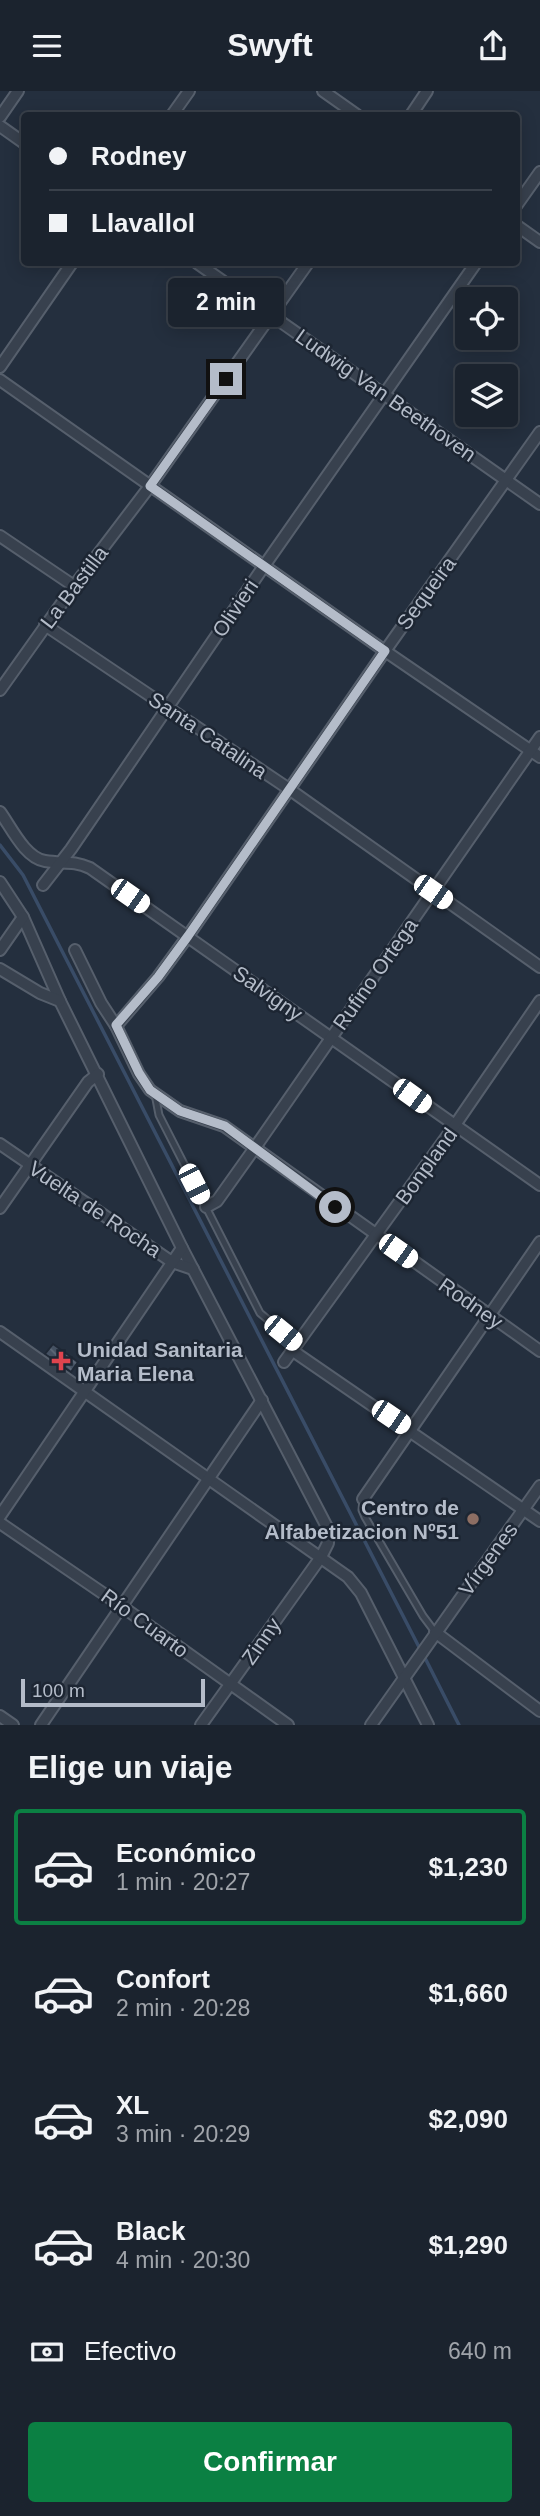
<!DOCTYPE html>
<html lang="es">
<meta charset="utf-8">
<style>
:root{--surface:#1b232e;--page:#242b36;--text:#f1f3f6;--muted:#a0a4aa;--line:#39404a;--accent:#0b8043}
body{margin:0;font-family:Arial,sans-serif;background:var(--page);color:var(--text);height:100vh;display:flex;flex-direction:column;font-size:26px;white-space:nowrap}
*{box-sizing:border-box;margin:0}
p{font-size:23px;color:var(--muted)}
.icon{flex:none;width:38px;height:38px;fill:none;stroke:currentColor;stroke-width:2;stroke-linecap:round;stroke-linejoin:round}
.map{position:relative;height:1634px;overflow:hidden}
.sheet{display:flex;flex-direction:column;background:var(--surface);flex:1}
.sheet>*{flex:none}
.banner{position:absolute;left:21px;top:21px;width:499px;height:154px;border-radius:7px;box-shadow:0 4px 18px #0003,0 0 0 2px var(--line);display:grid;align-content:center;height:154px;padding:0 28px;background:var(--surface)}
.tools{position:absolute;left:455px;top:196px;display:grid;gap:14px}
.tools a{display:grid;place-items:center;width:63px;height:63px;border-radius:7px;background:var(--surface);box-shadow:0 4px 18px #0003,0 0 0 2px var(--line);font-size:35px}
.scale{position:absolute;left:21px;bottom:18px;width:184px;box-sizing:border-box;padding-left:7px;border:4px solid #b4bcc9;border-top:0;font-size:19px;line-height:24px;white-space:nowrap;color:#b4bcc9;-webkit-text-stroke:5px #1d2633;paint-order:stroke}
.end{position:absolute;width:32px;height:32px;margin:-16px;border:9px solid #b4bcc9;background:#111;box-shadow:0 0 0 4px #111}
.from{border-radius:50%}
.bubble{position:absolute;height:49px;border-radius:7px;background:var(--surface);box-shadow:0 4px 18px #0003,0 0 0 2px var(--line);font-size:23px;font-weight:600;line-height:49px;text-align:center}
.car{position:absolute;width:21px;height:42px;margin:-21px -10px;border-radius:9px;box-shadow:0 0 5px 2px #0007;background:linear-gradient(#fff 24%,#345 0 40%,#fff 0 76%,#345 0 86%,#fff 0)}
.banner b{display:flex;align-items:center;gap:24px;height:66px;font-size:26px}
.banner b+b{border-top:2px solid var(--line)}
.banner i{width:18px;height:18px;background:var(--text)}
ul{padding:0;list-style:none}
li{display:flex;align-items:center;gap:21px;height:116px;margin:0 14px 10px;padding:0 14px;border:4px solid transparent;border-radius:7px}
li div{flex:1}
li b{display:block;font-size:26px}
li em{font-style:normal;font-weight:600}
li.selected{border-color:var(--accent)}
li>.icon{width:63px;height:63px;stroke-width:1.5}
h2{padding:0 28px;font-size:32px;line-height:84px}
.pay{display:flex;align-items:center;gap:18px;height:77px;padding:0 28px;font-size:26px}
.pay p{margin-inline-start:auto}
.button{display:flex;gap:14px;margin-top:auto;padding:14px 28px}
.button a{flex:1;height:80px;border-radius:7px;background:var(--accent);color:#fff;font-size:28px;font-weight:600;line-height:80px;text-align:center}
header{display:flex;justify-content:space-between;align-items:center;height:91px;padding:0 28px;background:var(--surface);font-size:32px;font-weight:600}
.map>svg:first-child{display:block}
</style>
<header><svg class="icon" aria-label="menu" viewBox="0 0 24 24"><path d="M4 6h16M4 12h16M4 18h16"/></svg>Swyft<svg class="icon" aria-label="share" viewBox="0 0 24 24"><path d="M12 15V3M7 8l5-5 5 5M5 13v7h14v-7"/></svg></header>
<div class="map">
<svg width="540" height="1634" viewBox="0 0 540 1634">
<defs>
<pattern id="building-back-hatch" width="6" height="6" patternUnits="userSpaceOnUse" patternTransform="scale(1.75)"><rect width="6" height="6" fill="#455162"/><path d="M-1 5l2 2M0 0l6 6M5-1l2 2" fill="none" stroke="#5d6877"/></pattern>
</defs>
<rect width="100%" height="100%" fill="#242f3e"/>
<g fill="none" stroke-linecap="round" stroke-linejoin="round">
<!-- stream -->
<g stroke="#394c67" stroke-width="3.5">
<path d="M 0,754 L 23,784 L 420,1558"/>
<path d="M 424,1565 L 459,1634"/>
</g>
</g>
<!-- building -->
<path fill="url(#building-back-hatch)" stroke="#1f2835" stroke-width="2" d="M 53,1253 L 78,1271 L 71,1281 L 45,1263 Z"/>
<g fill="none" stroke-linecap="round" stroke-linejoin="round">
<!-- service casing -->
<g stroke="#565f6c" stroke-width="9">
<g id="service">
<path d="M 155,1003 L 159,1024 L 260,1222 L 296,1252"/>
<path d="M 363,1408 L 362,1419 L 365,1426 L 423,1525 L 435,1541"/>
</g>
</g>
<!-- minor casing -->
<g stroke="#565f6c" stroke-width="14">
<g id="minor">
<path d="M 323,0 L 357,24"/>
<path d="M 172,24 L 189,0"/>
<path d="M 411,24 L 427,0"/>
<path d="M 0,26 L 18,0"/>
<path d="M 0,35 L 24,52"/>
<path d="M 516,115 L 540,81"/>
<path d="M 516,134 L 540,151"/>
<path d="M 197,172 L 540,413"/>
<path d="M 0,276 L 72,172"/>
<path d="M 0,289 L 385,560 L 540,666"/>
<path d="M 0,445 L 74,495"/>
<path d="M 45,534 L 289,698 L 540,876"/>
<path d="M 0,599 L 74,495 L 150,395 L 308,172"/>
<path d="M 0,721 C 11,736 25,767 45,770 C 63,773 72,769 90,777 L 540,1094"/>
<path d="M 0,791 L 23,826 L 60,910 L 182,1157 L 327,1436 L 328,1452 L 321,1466 L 201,1634"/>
<path d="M 43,794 L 71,758 L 264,475 L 476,172"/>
<path d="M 0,859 L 23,826"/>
<path d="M 75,859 L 101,912 L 116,935 L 139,983 L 150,999 L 180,1020 L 224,1035 L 540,1260"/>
<path d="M 0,878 L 40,902 L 60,910"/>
<path d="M 116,935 L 158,886 L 188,845 L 385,560 L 540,341"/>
<path d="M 0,1053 L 172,1171 L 193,1178"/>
<path d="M 206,1116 L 217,1110 L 254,1058 L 540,646"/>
<path d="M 0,1117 L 88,991 L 98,983"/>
<path d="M 0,1241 L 348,1486 L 361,1502 L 428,1634"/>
<path d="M 293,1260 L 540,1430"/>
<path d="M 284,1271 L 455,1034 L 540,910"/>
<path d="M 363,1408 L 540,1151"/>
<path d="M 0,1425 L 182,1157"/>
<path d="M 0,1432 L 120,1514 L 288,1634"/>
<path d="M 435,1541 L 540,1620"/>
<path d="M 0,1625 L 13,1634"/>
<path d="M 41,1634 L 262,1309"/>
<path d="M 371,1634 L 540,1395"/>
</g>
</g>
<!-- service -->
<use href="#service" stroke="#38414e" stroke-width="5"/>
<!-- minor -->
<use href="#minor" stroke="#38414e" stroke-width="10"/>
</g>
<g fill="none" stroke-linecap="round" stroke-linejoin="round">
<!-- route -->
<path stroke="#b4bcc9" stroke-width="9" d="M 226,288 L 150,395 L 385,560 L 188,845 L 158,886 L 116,934 L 139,982 L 150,999 L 180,1020 L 225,1035 L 335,1116"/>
</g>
<!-- markers -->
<path fill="#e0444e" stroke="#1d2633" stroke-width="2.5" d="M57.5 1259.5h7v7h7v7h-7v7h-7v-7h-7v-7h7z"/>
<circle fill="#8d6e63" stroke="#1d2633" stroke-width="2.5" cx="473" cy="1428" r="7"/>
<g text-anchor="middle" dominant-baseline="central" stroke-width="5" stroke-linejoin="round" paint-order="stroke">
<!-- street labels -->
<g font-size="21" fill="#b4bcc9" stroke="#1d2633">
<text transform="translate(386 304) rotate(35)">Ludwig Van Beethoven</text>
<text transform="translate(74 496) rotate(-53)">La Bastilla</text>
<text transform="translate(426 502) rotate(-54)">Sequeira</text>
<text transform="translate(235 517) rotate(-56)">Olivieri</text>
<text transform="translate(208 644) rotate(34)">Santa Catalina</text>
<text transform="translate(375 883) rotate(-55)">Rufino Ortega</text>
<text transform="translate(268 902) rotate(35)">Salvigny</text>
<text transform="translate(426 1075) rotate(-54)">Bonpland</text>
<text transform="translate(95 1118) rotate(34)">Vuelta de Rocha</text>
<text transform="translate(471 1212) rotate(35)">Rodney</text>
<text transform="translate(488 1468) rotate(-54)">Vírgenes</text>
<text transform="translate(145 1532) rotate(36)">Río Cuarto</text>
<text transform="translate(261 1550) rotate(-55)">Zinny</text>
</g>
<!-- poi labels -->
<g font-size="21" font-weight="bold" fill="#b4bcc9" stroke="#1d2633" text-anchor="start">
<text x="77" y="1258">Unidad Sanitaria<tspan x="77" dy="24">Maria Elena</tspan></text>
<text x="459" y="1416" text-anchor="end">Centro de<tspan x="459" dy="24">Alfabetizacion Nº51</tspan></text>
</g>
</g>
</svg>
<div class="tools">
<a><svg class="icon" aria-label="locate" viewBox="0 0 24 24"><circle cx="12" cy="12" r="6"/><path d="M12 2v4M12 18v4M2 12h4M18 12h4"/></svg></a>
<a><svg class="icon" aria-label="layers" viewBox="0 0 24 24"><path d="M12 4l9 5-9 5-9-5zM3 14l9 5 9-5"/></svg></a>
</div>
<div class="scale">100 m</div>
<i class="end from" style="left:335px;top:1116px"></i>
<i class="end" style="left:226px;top:288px"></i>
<div class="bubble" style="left:168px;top:187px;width:116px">2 min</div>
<i class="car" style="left:433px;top:801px;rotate:125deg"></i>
<i class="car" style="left:130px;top:805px;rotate:125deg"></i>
<i class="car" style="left:412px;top:1005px;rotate:126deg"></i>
<i class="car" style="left:194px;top:1093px;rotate:153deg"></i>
<i class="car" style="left:398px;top:1160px;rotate:125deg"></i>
<i class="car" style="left:283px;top:1242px;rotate:129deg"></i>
<i class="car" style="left:391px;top:1326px;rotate:124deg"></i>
<div class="banner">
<b><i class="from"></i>Rodney</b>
<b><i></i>Llavallol</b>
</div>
</div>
<section class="sheet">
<h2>Elige un viaje</h2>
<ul>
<li class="selected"><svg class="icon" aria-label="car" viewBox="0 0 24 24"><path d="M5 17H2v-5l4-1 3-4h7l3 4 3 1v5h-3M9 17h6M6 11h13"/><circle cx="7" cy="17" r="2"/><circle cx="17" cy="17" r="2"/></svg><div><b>Económico</b><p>1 min · 20:27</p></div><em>$1,230</em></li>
<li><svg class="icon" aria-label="car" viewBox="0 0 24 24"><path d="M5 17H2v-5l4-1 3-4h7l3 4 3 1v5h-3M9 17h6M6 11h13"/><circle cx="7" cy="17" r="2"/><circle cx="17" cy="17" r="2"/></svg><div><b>Confort</b><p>2 min · 20:28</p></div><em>$1,660</em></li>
<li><svg class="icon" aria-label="car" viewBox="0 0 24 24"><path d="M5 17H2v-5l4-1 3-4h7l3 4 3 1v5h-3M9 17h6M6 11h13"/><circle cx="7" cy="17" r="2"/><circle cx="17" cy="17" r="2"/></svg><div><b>XL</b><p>3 min · 20:29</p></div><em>$2,090</em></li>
<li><svg class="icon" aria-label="car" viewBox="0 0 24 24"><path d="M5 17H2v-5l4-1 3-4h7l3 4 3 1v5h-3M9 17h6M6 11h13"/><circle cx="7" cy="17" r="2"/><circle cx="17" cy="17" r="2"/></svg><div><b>Black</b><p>4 min · 20:30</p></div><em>$1,290</em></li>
</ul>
<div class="pay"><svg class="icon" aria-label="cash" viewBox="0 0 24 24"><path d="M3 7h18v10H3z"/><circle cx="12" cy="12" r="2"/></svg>Efectivo<p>640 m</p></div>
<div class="button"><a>Confirmar</a></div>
</section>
